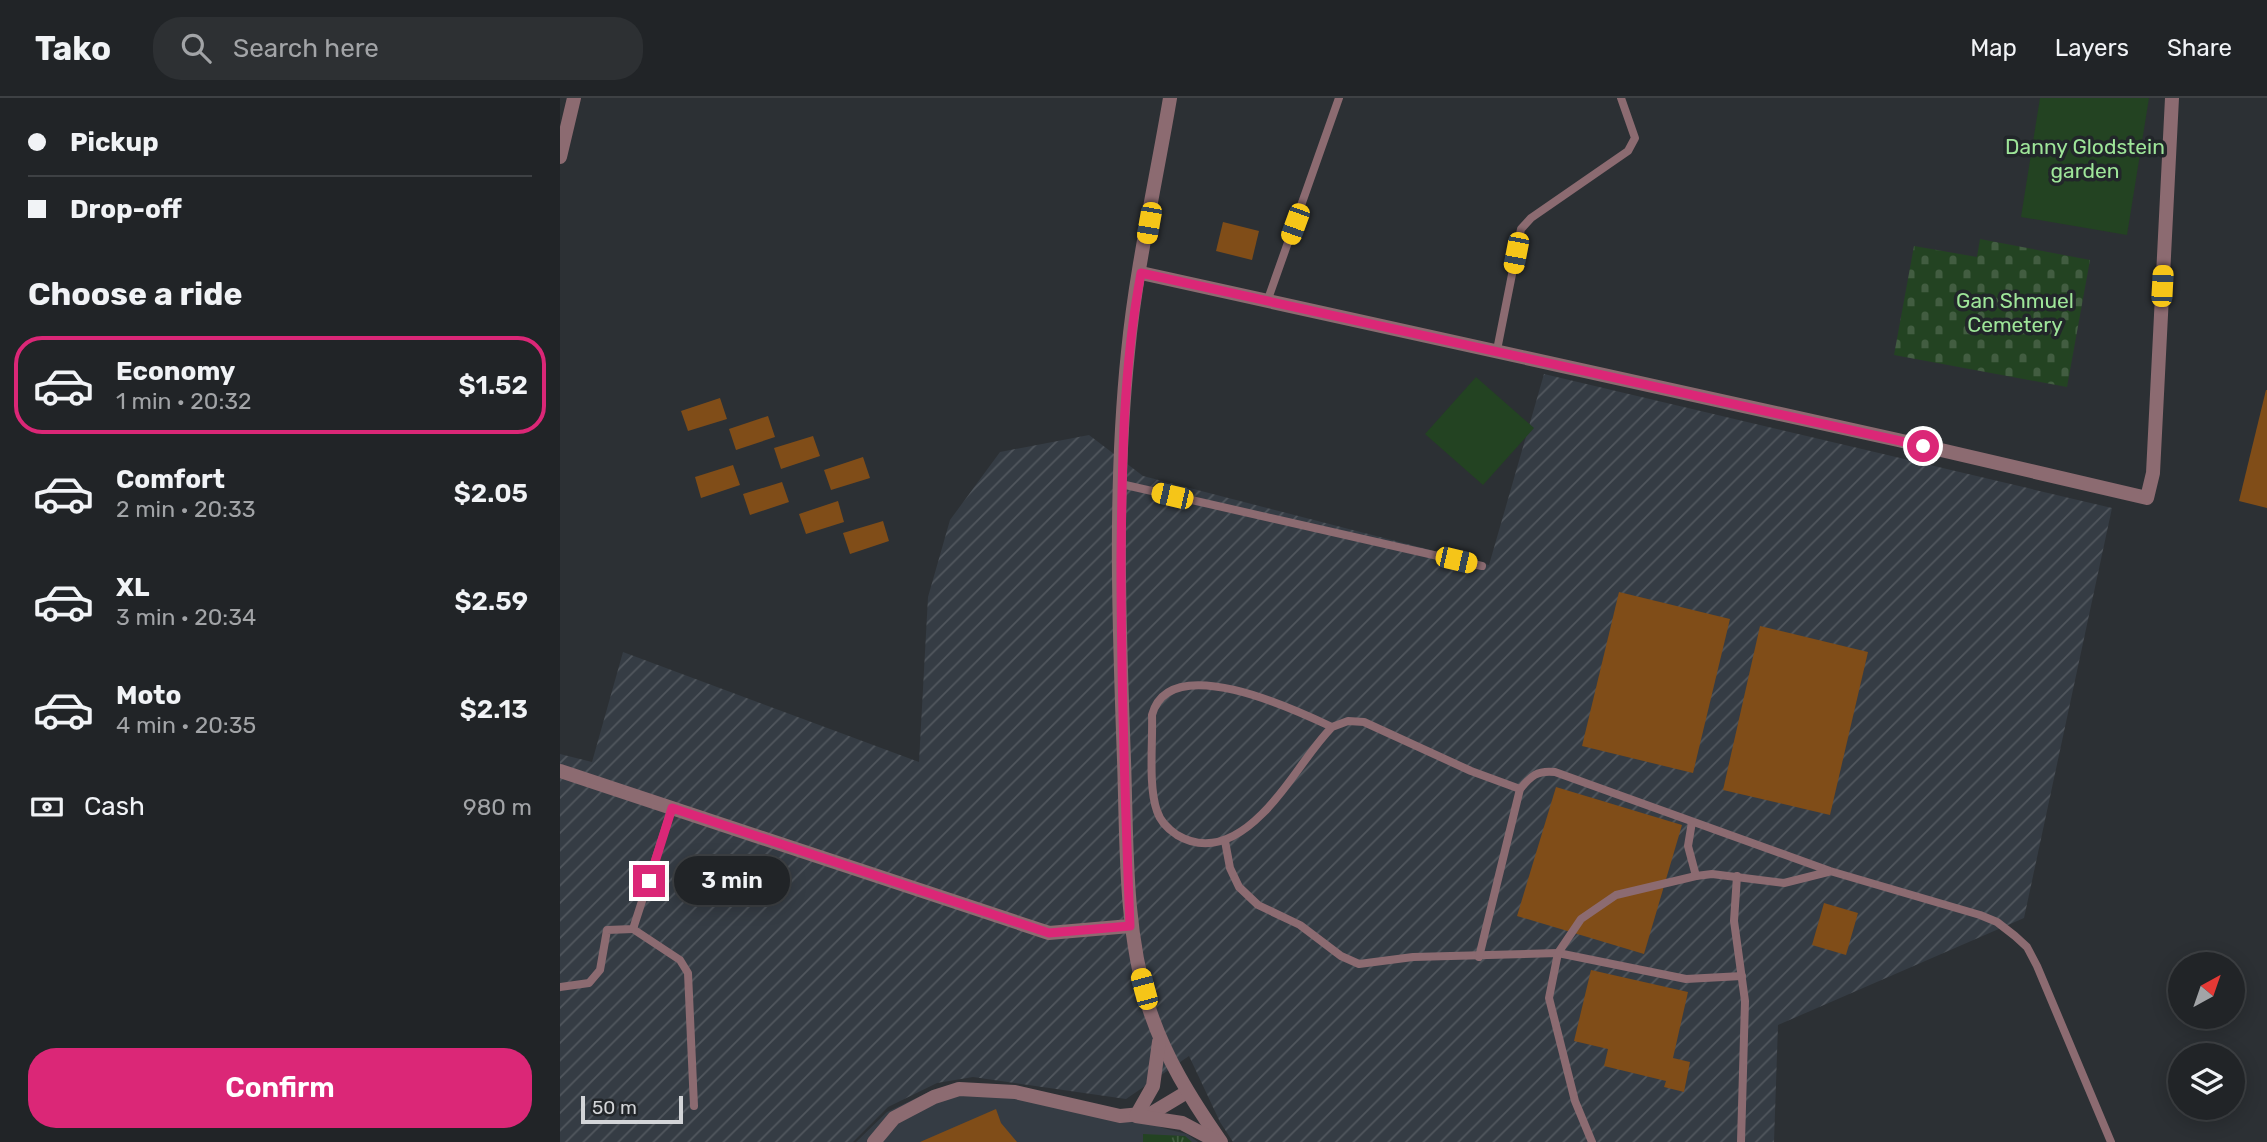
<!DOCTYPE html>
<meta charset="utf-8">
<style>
:root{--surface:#212427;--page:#2d3033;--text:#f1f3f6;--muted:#a2a4a7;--line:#3e4144;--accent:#db2777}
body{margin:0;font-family:Rubik,sans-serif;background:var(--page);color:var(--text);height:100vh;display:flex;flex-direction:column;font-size:26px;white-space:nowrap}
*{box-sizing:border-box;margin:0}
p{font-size:23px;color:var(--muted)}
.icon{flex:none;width:38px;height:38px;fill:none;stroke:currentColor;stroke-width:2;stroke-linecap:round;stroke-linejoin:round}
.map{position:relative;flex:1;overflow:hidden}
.details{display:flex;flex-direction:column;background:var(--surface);width:560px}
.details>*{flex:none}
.hud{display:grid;align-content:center;height:154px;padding:0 28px;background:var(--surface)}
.needle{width:46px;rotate:40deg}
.buttons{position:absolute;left:1608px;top:854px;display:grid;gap:14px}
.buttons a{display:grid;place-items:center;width:77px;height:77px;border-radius:50%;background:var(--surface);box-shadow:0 4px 18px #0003,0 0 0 2px var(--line);font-size:35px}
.scale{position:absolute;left:21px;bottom:18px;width:102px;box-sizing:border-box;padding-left:7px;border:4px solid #d3d5d8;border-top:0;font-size:19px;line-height:24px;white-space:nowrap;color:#d3d5d8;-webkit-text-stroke:5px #22262a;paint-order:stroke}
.end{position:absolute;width:32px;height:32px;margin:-16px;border:9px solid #db2777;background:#fff;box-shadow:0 0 0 4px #fff}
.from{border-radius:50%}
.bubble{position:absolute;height:49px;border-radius:24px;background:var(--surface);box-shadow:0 4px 18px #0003,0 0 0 2px var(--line);font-size:23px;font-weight:600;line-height:49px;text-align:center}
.car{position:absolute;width:21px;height:42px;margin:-21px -10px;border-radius:9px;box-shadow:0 0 5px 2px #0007;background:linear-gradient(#f5c518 24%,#345 0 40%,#f5c518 0 76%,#345 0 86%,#f5c518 0)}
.hud b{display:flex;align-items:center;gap:24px;height:66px;font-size:26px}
.hud b+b{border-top:2px solid var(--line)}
.hud i{width:18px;height:18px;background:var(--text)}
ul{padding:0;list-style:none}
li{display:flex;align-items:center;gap:21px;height:98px;margin:0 14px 10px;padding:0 14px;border:4px solid transparent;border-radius:28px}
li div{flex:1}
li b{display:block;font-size:26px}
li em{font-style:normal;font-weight:600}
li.selected{border-color:var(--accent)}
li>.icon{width:63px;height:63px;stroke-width:1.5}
h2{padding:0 28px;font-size:32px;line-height:84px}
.pay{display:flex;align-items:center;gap:18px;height:77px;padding:0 28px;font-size:26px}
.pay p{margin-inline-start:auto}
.action{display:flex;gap:14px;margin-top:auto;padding:14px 28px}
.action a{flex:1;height:80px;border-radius:28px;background:var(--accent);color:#fff;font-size:28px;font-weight:600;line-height:80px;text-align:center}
header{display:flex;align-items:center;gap:42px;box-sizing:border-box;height:98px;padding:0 35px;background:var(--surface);border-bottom:2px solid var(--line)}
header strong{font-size:33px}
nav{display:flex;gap:38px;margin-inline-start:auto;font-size:24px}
.search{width:490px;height:63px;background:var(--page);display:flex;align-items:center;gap:18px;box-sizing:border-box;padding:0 24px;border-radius:28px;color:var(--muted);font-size:26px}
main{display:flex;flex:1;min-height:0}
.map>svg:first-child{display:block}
</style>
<header>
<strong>Tako</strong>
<div class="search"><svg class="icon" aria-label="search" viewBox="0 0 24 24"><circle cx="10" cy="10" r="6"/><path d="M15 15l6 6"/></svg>Search here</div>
<nav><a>Map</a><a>Layers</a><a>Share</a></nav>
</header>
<main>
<section class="details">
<div class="hud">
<b><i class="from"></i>Pickup</b>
<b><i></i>Drop-off</b>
</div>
<h2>Choose a ride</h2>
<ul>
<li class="selected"><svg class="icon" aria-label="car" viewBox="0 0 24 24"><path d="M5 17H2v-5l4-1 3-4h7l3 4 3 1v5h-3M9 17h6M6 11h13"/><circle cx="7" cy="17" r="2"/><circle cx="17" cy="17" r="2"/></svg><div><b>Economy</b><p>1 min · 20:32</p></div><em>$1.52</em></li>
<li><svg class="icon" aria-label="car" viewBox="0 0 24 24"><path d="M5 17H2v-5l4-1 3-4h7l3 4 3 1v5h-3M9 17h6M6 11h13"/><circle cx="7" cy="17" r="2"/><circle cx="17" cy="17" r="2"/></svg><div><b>Comfort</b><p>2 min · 20:33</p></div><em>$2.05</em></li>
<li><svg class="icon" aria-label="car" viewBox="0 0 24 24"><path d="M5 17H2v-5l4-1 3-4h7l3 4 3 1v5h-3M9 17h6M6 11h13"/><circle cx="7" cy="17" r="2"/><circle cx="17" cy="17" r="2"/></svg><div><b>XL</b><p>3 min · 20:34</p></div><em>$2.59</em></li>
<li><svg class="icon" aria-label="car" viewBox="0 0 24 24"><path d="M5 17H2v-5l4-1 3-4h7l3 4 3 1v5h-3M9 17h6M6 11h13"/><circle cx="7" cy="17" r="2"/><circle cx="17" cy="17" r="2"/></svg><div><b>Moto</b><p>4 min · 20:35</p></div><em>$2.13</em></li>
</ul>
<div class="pay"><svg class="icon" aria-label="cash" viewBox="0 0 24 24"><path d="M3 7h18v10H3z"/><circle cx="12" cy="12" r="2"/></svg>Cash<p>980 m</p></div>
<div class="action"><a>Confirm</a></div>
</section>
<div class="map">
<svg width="1707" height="1044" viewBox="0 0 1707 1044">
<defs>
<pattern id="industrial-furrows" width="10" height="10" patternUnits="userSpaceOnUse" patternTransform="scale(1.75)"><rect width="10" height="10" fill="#353c44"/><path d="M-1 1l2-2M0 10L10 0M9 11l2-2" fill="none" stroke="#51575e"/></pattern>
<pattern id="grass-tufts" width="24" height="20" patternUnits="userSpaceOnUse" patternTransform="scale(1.75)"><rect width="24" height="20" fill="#234322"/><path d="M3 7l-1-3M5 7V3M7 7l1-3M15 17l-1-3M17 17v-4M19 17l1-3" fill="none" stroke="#425d41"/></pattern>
<pattern id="cemetery-stones" width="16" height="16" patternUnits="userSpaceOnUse" patternTransform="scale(1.75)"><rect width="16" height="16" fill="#234322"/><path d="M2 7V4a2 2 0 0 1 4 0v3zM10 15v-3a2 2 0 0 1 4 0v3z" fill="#425d41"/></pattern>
</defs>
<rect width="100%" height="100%" fill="#2c3034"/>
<!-- built -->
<path fill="#353c44" d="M 409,985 L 564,1012 L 603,1030 L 627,1036 L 638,1044 L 296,1044 L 327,1014 L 375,991 Z"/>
<!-- industrial -->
<path fill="url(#industrial-furrows)" d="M 984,276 L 1552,410 L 1464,820 L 1218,927 L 1214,1044 L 673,1044 L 660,1024 L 629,958 L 566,1001 L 413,979 L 377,985 L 328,1009 L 293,1044 L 0,1044 L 0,656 L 32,664 L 63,554 L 359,664 L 368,499 L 390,422 L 440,354 L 529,337 L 583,378 L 929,467 Z"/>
<!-- grass -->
<path fill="url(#grass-tufts)" d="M 583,1036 L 625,1038 L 632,1044 L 583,1044 Z"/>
<!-- cemetery -->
<path fill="url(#cemetery-stones)" d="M 1420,141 L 1530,162 L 1507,289 L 1334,257 L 1354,148 L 1417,159 Z"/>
<!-- park -->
<g fill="#234322">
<path d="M 1480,0 L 1589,0 L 1567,137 L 1461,119 Z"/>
<path d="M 916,279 L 974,330 L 923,387 L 865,336 Z"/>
</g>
<!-- building -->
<g fill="#804d18">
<path d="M 663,124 L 699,133 L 692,162 L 656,153 Z"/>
<path d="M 1706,292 L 1707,292 L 1707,410 L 1679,403 Z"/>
<path d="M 160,300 L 167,321 L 128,333 L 121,313 Z"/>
<path d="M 208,318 L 215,339 L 176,352 L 169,331 Z"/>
<path d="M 253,338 L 260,358 L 221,371 L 214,350 Z"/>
<path d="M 303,359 L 310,380 L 271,392 L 264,372 Z"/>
<path d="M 173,367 L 180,387 L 141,400 L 135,379 Z"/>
<path d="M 222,384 L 229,404 L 190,417 L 183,396 Z"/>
<path d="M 278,403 L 284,424 L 246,436 L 239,416 Z"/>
<path d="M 323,423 L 329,443 L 290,456 L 283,435 Z"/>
<path d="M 1059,494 L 1170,521 L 1133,675 L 1022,648 Z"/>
<path d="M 1200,528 L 1308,554 L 1270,717 L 1163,692 Z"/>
<path d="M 996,689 L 1122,727 L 1084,856 L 957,818 Z"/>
<path d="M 1264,805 L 1298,815 L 1286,857 L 1252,847 Z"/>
<path d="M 1031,872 L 1128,894 L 1113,960 L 1130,964 L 1124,994 L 1104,989 L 1106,983 L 1044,968 L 1048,951 L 1014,943 Z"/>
<path d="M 436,1011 L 441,1025 L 457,1044 L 360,1044 Z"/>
</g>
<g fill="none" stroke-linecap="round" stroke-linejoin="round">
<!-- service -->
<g stroke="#8c6b71" stroke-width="8">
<path d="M 708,201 L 779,0"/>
<path d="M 937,252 L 961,131 L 971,120 L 1068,53 L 1075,40 L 1061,0"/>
<path d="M 561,386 L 922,468"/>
<path d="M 772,629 C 734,611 609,552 592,617 C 593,644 588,688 597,713 C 600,723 608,731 617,737 C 649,756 678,740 702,716 C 729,690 746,656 772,629 L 788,623 L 804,624 L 911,673 L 960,691"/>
<path d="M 1132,724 L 1128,748 L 1136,778"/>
<path d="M 665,743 L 670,770 L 679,789 L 698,807 L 740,827 L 781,858 L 799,866 L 853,859 L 998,855 L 1126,881 L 1182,878"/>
<path d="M 1177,778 L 1174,823 L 1185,903 L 1181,1044"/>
<path d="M 73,831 L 120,862 L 128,875 L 134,1008"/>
<path d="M 919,859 L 960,691 C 971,678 977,672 995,674 L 1270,773 L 1420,817 L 1437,824 L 1455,838 L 1467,849 L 1477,868 L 1551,1044"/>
<path d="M 0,889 L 29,885 L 40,872 L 47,832 L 73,831 L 112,710"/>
<path d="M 1032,1044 L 1015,1003 L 989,900 L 998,855 L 1021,821 L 1056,797 L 1136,778 L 1152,776 L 1224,785 L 1268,774"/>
</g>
<!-- minor -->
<g stroke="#8c6b71" stroke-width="14">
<path d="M 0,59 L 14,0"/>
<path d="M 581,175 L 1338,342 L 1587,400 L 1593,375 L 1612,0"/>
<path d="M 0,673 L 489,835 L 570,828"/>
<path d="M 314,1044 L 334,1020 L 374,999 L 399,991 L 455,994 L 560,1018 L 592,1015 L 627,994"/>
</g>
<!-- tertiary -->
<g stroke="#8c6b71" stroke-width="14">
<path d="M 610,0 C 596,83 576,171 568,254 C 554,389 559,527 564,662 C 567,745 564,827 588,907 C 604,958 631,1001 661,1044"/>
<path d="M 599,944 L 593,988 L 576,1018 L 622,1025 L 656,1043"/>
</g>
</g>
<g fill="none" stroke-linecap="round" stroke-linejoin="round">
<!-- route -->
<path stroke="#db2777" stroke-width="9" d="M 89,783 L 112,710 L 489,835 L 570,828 C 565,705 561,583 561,461 C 562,364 563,270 581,175 L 1363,348"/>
</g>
<g text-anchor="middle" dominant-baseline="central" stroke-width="7" stroke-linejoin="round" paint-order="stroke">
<!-- park labels -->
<g font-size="21" fill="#9ee599" stroke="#22262a">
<text x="1525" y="48">Danny Glodstein<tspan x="1525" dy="24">garden</tspan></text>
<text x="1455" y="202">Gan Shmuel<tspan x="1455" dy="24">Cemetery</tspan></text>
</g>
</g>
</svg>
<div class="buttons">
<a><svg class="needle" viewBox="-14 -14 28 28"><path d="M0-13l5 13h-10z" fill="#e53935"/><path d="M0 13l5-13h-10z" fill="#a2a4a7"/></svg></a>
<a><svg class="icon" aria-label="layers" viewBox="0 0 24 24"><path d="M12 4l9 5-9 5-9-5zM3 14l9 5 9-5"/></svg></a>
</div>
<div class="scale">50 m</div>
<i class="end from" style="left:1363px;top:348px"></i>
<i class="end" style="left:89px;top:783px"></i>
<div class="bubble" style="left:114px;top:758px;width:116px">3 min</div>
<i class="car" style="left:589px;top:125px;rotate:190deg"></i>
<i class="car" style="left:735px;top:126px;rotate:200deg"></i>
<i class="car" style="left:956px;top:155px;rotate:191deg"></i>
<i class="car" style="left:1602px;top:188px;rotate:3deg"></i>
<i class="car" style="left:612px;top:398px;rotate:283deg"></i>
<i class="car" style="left:896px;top:462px;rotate:103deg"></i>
<i class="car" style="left:584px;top:891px;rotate:345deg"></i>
</div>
</main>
